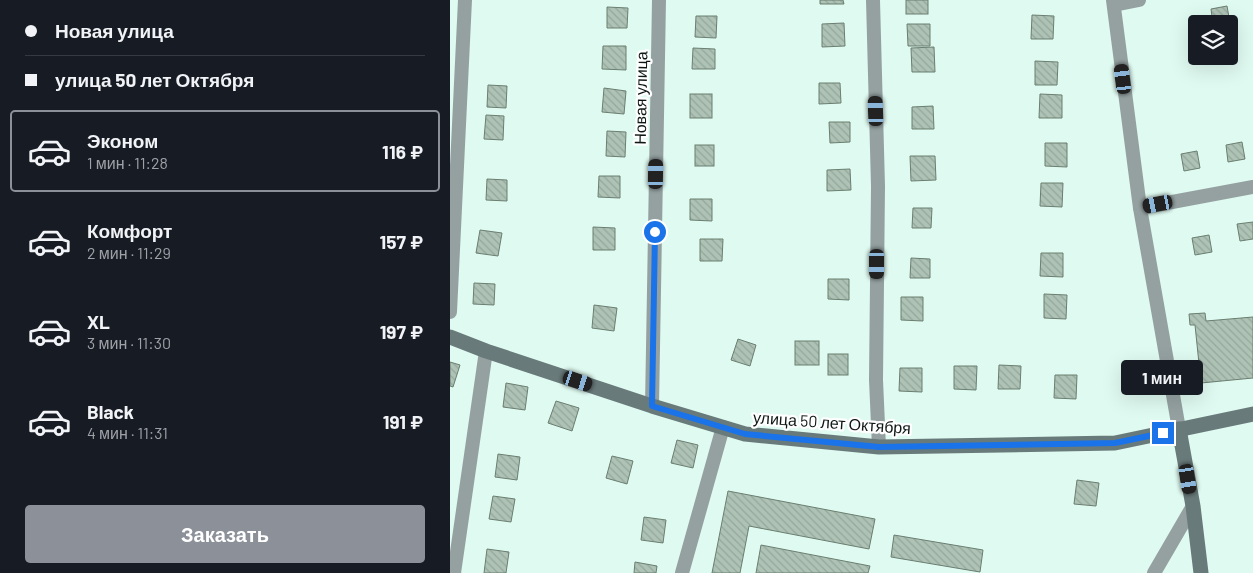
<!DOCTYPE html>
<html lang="ru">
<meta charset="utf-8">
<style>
:root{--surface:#171b24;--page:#242831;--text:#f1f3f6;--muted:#9ea1a6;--line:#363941;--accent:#8c9099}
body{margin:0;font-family:Barlow,sans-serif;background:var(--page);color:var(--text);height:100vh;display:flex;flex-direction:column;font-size:19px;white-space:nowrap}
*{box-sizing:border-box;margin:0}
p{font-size:16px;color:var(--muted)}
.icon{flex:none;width:28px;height:28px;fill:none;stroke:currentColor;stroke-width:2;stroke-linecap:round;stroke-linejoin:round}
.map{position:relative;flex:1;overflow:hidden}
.sheet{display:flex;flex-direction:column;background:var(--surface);width:450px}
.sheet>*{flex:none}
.top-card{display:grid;align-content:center;height:110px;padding:0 25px;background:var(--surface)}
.tools{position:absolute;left:738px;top:15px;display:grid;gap:10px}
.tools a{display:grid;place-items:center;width:50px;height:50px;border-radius:5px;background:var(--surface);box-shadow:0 5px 20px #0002;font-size:25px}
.end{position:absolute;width:22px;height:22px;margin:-11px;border:6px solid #1a73e8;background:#fff;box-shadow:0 0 0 2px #fff}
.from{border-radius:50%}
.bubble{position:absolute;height:35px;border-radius:5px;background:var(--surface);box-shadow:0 5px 20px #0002;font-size:16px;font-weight:700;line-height:35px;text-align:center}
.car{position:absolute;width:15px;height:30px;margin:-15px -8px;border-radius:6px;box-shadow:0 0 4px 1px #0007;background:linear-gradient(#222 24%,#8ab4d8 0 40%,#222 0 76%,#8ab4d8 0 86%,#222 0)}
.top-card b{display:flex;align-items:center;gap:18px;height:48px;font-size:19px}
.top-card b+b{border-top:1px solid var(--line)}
.top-card i{width:12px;height:12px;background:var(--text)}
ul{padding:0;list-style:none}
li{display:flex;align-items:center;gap:15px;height:82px;margin:0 10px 8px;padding:0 15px;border:2px solid transparent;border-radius:5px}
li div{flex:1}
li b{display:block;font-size:19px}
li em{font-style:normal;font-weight:700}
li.on{border-color:var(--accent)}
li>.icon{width:45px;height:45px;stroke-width:1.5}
.cta{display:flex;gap:10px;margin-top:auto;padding:10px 25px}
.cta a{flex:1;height:58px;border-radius:5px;background:var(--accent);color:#fff;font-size:20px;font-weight:700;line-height:58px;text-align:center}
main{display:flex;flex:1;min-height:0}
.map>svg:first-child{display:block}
</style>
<main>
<section class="sheet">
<div class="top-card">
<b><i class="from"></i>Новая улица</b>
<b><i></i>улица 50 лет Октября</b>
</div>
<ul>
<li class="on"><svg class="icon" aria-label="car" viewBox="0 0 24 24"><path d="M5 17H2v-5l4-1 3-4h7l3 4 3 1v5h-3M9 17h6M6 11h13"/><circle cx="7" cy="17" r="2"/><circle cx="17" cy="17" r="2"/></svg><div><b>Эконом</b><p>1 мин · 11:28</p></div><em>116 ₽</em></li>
<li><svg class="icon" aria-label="car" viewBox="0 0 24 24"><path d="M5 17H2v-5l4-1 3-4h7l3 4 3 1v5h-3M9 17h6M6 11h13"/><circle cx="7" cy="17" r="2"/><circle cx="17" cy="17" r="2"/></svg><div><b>Комфорт</b><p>2 мин · 11:29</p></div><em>157 ₽</em></li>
<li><svg class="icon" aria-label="car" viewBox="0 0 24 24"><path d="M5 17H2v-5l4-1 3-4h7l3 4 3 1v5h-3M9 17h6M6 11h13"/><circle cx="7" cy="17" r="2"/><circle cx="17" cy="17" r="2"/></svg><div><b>XL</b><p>3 мин · 11:30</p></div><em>197 ₽</em></li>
<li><svg class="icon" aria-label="car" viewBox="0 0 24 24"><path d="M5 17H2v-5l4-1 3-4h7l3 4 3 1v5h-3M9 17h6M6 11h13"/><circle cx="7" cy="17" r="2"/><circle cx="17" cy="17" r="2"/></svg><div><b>Black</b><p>4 мин · 11:31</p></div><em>191 ₽</em></li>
</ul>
<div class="cta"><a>Заказать</a></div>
</section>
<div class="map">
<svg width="803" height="573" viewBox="0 0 803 573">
<defs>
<pattern id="building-back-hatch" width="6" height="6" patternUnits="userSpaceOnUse" patternTransform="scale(1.25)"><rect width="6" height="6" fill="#aec3b5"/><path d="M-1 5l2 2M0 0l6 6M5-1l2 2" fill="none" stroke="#94a79b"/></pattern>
</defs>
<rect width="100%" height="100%" fill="#dffaf1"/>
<!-- building -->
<g fill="url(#building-back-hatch)" stroke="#6a7e71">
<path d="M 370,0 L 393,0 L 394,4 L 370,4 Z"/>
<rect x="456" y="0" width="22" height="14"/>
<path d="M 777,6 L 780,23 L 763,24 L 761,9 Z"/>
<path d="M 157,7 L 178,8 L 177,28 L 157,28 Z"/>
<path d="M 582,15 L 604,16 L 603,39 L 581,39 Z"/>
<path d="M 246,16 L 267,16 L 266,38 L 245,37 Z"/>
<path d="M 394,23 L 395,46 L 372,47 L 372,24 Z"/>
<path d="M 457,24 L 480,24 L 480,46 L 458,46 Z"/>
<path d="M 153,46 L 176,46 L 176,70 L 152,69 Z"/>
<path d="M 484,47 L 485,72 L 462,72 L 461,48 Z"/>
<path d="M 243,48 L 265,49 L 265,69 L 242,69 Z"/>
<path d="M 585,61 L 608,62 L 607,85 L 585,85 Z"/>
<path d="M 369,83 L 390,83 L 391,103 L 369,104 Z"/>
<path d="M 38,85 L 57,86 L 56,108 L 37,107 Z"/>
<path d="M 154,88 L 176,91 L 174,114 L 152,112 Z"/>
<rect x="240" y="94" width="22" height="24"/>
<path d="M 590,94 L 612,95 L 612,118 L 589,118 Z"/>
<path d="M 483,106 L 484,129 L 462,129 L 462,107 Z"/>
<path d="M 36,115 L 54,116 L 53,140 L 34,139 Z"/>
<path d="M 379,122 L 400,122 L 400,142 L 380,143 Z"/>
<path d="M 157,131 L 176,132 L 175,157 L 156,156 Z"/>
<path d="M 792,142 L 795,159 L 778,162 L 776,145 Z"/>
<path d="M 595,143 L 617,143 L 617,167 L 595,166 Z"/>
<rect x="245" y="145" width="19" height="21"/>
<path d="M 747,151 L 750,168 L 734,171 L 731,154 Z"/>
<path d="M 460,156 L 485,156 L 486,180 L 461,181 Z"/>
<path d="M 400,169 L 401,190 L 377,191 L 377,170 Z"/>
<path d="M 149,176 L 170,176 L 170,198 L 148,197 Z"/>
<path d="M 37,179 L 57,180 L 57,201 L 36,200 Z"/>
<path d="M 591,183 L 613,183 L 612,207 L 590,206 Z"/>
<path d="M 240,199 L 262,199 L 262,221 L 240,220 Z"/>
<path d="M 463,208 L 482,208 L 481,228 L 462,228 Z"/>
<path d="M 803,222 L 803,239 L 790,241 L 787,224 Z"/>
<path d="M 143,227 L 165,228 L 165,250 L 143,250 Z"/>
<path d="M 30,230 L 52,233 L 48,256 L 26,253 Z"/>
<path d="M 759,235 L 762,252 L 745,255 L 742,238 Z"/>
<path d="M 250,239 L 273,239 L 272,261 L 250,261 Z"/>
<path d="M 591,253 L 613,253 L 613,277 L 590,276 Z"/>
<path d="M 461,258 L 480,259 L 480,278 L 460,278 Z"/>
<path d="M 378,279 L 399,279 L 399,300 L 378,299 Z"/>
<path d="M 24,283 L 45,284 L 44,305 L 23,304 Z"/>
<path d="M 594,294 L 617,295 L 616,319 L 594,318 Z"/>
<path d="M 451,297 L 473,297 L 473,321 L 451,320 Z"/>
<path d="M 144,305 L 167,308 L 164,331 L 142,328 Z"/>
<path d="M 755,313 L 756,321 L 803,317 L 803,378 L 751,383 L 745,325 L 740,325 L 739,314 Z"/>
<path d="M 288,339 L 306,345 L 300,366 L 281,360 Z"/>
<rect x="345" y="341" width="24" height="24"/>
<rect x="378" y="354" width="20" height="21"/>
<path d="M 0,362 L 10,365 L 3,387 L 0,386 Z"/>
<path d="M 549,365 L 571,366 L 570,389 L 548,389 Z"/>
<path d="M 504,366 L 527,366 L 526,390 L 504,389 Z"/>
<path d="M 450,368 L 472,368 L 472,392 L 449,391 Z"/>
<path d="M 605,375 L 627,375 L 626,399 L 604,398 Z"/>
<path d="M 56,383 L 78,387 L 75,410 L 53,407 Z"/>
<path d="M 106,401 L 129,408 L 122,431 L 98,423 Z"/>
<path d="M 227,440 L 248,445 L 243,468 L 221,463 Z"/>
<path d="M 48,454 L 70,457 L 67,480 L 45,477 Z"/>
<path d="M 162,456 L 183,461 L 177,484 L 156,478 Z"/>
<path d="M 627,480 L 649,483 L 646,506 L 624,504 Z"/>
<path d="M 278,491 L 425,519 L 419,549 L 299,526 L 290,573 L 262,573 Z"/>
<path d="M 43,496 L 65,499 L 61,522 L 39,519 Z"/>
<path d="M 194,517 L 216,520 L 213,543 L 191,540 Z"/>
<path d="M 444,535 L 533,550 L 530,572 L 441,557 Z"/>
<path d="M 311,545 L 420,566 L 418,573 L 306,573 Z"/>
<path d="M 37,549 L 59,552 L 56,573 L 34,573 Z"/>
<path d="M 185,562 L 207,566 L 206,573 L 184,573 Z"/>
</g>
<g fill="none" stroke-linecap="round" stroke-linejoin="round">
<!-- street -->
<g stroke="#95a1a1" stroke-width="14">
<path d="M 423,0 L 428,186 L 426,380 L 429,447"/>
<path d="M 663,0 L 690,208 L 729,429"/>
<path d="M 664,5 L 689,0"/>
<path d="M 690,208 L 803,187"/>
<path d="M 0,312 L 15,0"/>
<path d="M 202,406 L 209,0"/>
<path d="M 4,573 L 36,351"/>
<path d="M 232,573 L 273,427"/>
<path d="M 704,573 L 743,506"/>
</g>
<!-- secondary -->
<g stroke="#697a7a" stroke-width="15">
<path d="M 0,337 L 36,351 L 202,406 L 295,434 L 429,447 L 665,443 L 803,414"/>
<path d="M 729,429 L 743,506 L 751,573"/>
</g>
</g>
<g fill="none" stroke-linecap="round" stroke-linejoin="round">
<!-- route -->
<path stroke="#1a73e8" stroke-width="6" d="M 205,232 L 202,406 L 295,434 L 429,447 L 665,443 L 713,433"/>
</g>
<g text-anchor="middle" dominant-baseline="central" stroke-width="4.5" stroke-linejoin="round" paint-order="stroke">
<!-- street labels -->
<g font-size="16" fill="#0d1714" stroke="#fff">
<text transform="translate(190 98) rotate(-89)">Новая улица</text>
<text transform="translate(382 422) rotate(4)">улица 50 лет Октября</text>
</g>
</g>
</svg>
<div class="tools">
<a><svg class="icon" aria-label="layers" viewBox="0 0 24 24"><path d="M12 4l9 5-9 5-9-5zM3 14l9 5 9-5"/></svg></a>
</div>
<i class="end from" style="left:205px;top:232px"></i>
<i class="end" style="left:713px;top:433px"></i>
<div class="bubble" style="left:671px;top:360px;width:82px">1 мин</div>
<i class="car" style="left:673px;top:79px;rotate:353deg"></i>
<i class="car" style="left:426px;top:111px;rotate:358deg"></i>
<i class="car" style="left:206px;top:174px;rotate:1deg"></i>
<i class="car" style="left:708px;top:204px;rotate:259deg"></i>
<i class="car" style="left:427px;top:264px;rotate:180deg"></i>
<i class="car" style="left:128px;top:381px;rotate:108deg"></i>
<i class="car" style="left:738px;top:479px;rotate:171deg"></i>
</div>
</main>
